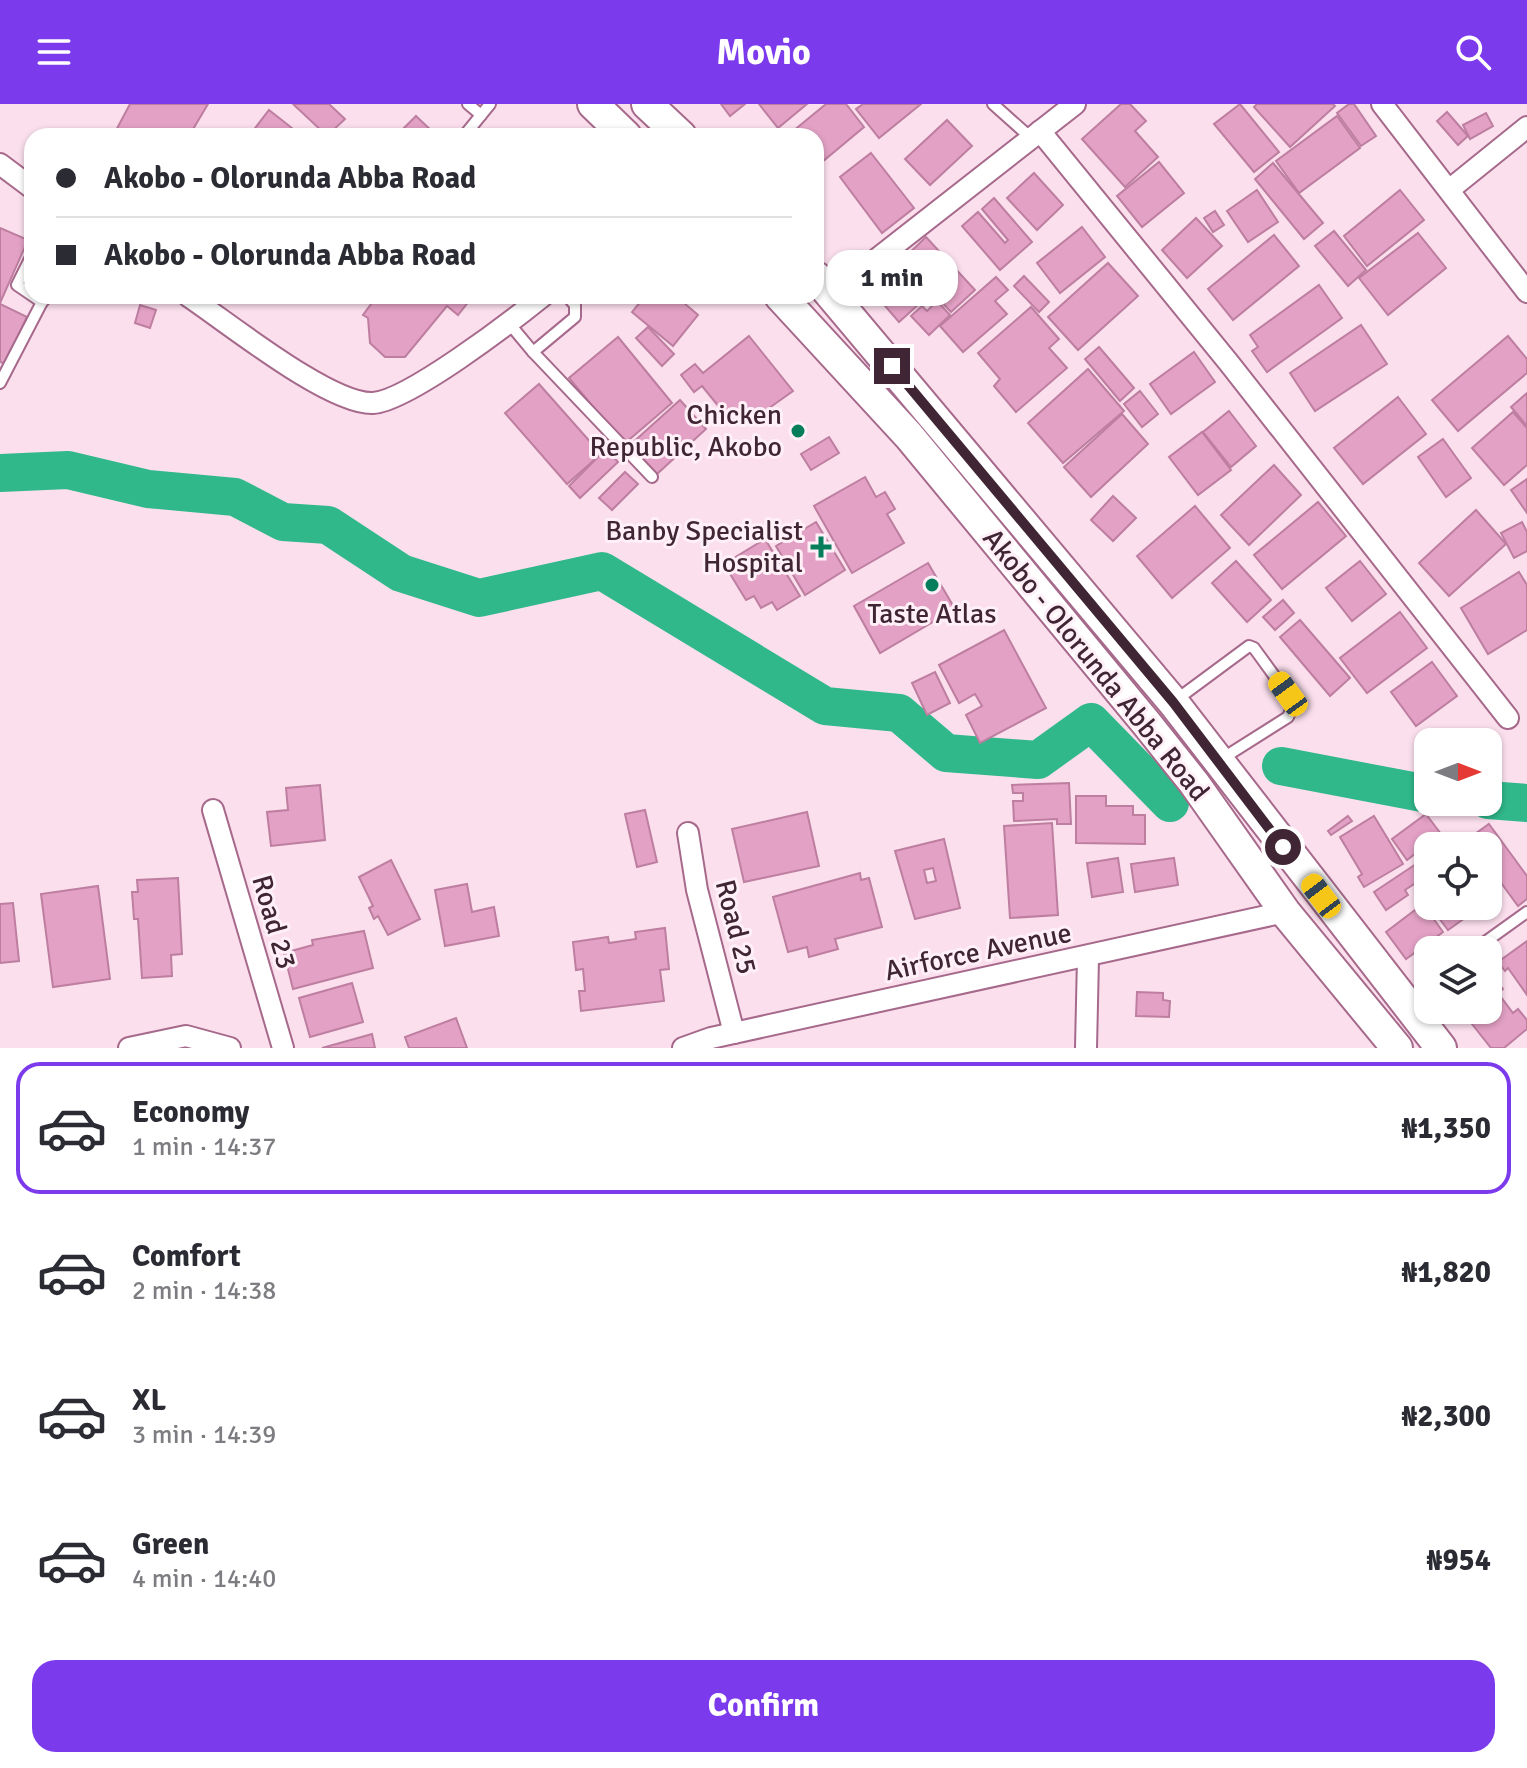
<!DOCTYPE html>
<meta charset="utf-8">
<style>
:root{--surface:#fff;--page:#f2f2f3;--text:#2b2b33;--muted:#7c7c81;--line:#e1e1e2;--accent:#7c3aed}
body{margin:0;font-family:Signika,sans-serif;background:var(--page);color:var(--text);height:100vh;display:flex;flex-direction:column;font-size:30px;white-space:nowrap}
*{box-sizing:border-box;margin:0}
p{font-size:26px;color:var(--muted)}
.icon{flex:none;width:44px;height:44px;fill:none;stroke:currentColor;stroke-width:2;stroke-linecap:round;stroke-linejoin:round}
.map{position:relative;height:944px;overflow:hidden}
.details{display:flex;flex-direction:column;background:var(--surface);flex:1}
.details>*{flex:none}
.hud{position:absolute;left:24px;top:24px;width:800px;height:176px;border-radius:24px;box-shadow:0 2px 6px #0004;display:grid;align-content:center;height:176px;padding:0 32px;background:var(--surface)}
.needle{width:52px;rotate:90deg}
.buttons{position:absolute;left:1414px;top:624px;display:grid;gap:16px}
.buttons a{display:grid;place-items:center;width:88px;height:88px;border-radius:16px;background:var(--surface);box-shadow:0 2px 6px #0004;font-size:40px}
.end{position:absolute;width:36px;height:36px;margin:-18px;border:10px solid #402634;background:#fff;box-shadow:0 0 0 4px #fff}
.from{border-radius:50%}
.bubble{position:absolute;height:56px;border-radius:24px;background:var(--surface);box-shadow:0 2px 6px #0004;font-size:26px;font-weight:700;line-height:56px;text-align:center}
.car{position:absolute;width:24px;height:48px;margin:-24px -12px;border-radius:10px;box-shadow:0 0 6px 2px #0007;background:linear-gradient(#f5c518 24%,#345 0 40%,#f5c518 0 76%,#345 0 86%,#f5c518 0)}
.hud b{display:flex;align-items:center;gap:28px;height:76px;font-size:30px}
.hud b+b{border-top:2px solid var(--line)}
.hud i{width:20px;height:20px;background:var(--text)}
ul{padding:14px 0 0;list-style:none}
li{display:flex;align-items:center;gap:24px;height:132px;margin:0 16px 12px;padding:0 16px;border:4px solid transparent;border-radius:24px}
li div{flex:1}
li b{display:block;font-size:30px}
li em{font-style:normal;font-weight:700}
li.selected{border-color:var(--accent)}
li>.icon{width:72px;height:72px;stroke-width:1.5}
.primary-button{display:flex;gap:16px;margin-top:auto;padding:16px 32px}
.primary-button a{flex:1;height:92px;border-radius:24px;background:var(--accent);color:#fff;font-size:32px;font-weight:700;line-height:92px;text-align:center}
header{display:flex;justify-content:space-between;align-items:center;height:104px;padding:0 32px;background:var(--accent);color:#fff;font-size:36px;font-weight:700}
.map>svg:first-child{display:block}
</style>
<header><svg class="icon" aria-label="menu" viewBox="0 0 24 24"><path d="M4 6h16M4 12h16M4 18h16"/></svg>Movio<svg class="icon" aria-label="search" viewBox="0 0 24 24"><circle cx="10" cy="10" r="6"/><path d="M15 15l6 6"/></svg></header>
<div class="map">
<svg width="1527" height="944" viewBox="0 0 1527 944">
<rect width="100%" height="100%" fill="#fbdfed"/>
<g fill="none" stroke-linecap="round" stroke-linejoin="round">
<!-- river -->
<g stroke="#30b88b" stroke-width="38">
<path d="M 0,369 L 68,366 L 148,385 L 235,393 L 283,418 L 328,421 L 401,469 L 479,494 L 602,467 L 825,602 L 899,609 L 946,649 L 1038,656 L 1091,618 L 1170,699"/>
<path d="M 1281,662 L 1428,690"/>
<path d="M 1488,696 L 1527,699"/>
</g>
</g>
<!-- building -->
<g fill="#e3a1c5" stroke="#bd7ea0" stroke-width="2" fill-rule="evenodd">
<path d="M 130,0 L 208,0 L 189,32 L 113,32 Z"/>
<path d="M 293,0 L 329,0 L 345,15 L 327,32 Z"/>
<path d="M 721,0 L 745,0 L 730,12 Z"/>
<path d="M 759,0 L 807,0 L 778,24 Z"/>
<path d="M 826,0 L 846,0 L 864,23 L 816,63 L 816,32 L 787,32 Z"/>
<path d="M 863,0 L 921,0 L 879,34 L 856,5 Z"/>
<path d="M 1121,0 L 1130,0 L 1146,17 L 1135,27 L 1158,53 L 1125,83 L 1082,35 Z"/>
<path d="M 1240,0 L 1279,48 L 1254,68 L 1214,20 Z"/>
<path d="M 1257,0 L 1333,0 L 1335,2 L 1290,43 L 1254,3 Z"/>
<path d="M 1349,0 L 1354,0 L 1376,32 L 1361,42 L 1337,9 Z"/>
<path d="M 269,6 L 302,32 L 249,32 Z"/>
<path d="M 1447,8 L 1468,32 L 1458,41 L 1437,17 Z"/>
<path d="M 1486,9 L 1493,22 L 1470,35 L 1463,21 Z"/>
<path d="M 416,12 L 437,32 L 396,32 Z"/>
<path d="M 1337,12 L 1360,44 L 1299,89 L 1276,57 Z"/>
<path d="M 947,16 L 972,42 L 930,81 L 905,55 Z"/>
<path d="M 871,49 L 914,104 L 882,129 L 840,73 Z"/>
<path d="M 1159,58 L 1184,89 L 1142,123 L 1117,92 Z"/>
<path d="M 1273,59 L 1323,119 L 1304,135 L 1255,75 Z"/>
<path d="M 1034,69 L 1063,101 L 1037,126 L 1007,94 Z"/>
<path d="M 1257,86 L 1278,118 L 1248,138 L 1227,107 Z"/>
<path d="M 1400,86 L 1424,116 L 1367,162 L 1344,132 Z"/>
<path d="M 994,94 L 1032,138 L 1000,166 L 962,122 L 978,108 L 1005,139 L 1008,136 L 982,105 Z"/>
<path d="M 1215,107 L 1224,121 L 1213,128 L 1204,114 Z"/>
<path d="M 1196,114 L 1222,142 L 1187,174 L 1162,146 Z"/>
<path d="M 1082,123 L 1105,153 L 1060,189 L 1037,159 Z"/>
<path d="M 0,124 L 28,136 L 0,199 Z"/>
<path d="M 1334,127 L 1366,166 L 1348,182 L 1315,142 Z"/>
<path d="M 1418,129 L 1446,164 L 1388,211 L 1359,174 Z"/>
<path d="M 1274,131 L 1299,162 L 1233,216 L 1208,185 Z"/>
<path d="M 926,133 L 975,186 L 951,208 L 902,156 Z"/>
<path d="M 896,153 L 929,191 L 899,218 L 866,180 Z"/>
<path d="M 1108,159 L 1138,192 L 1078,246 L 1048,213 Z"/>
<path d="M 1024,172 L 1049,198 L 1039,208 L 1014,182 Z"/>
<path d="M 996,173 L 1008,186 L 995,197 L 1007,210 L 963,248 L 940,222 Z"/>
<path d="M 1319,181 L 1342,214 L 1267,268 L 1252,247 L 1258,243 L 1250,231 Z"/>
<path d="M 377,192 L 473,192 L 458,211 L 447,202 L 405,253 L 385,253 L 370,239 L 368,214 L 363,211 Z"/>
<path d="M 645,192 L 691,192 L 684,199 L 698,211 L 673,242 L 632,208 Z"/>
<path d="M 937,197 L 950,211 L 929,231 L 911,212 L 922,202 L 927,207 Z"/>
<path d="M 0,200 L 27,213 L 6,260 L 0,258 Z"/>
<path d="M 140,201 L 156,206 L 150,224 L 135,219 Z"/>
<path d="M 1031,203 L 1059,235 L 1049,244 L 1067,264 L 1016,308 L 994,282 L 1000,275 L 978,249 Z"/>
<path d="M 1361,221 L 1387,260 L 1315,307 L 1290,269 Z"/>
<path d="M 648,223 L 674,250 L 662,262 L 636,234 Z"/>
<path d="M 749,232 L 793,287 L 751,317 L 745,310 L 733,320 L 702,282 L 694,288 L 681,271 L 695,260 L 703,269 Z"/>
<path d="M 1508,232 L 1527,255 L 1527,269 L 1458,327 L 1432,296 Z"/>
<path d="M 618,233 L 672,299 L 624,340 L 569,274 Z"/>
<path d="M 1099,243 L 1134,284 L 1120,297 L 1085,255 Z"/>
<path d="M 1194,248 L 1215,278 L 1171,310 L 1150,280 Z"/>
<path d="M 1088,265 L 1124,307 L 1063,359 L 1028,319 Z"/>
<path d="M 539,280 L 601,350 L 567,380 L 505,309 Z"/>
<path d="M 1140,287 L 1158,310 L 1142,323 L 1124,300 Z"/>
<path d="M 1527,289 L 1527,322 L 1511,303 Z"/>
<path d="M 1398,293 L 1426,330 L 1363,380 L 1334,344 Z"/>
<path d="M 680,296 L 706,325 L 657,370 L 630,341 Z"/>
<path d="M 1229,307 L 1256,342 L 1231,363 L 1203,328 Z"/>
<path d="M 1513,308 L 1527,324 L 1527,361 L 1504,381 L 1472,344 Z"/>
<path d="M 1122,310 L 1148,340 L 1091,393 L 1064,363 Z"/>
<path d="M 1202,328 L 1231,366 L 1198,391 L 1169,353 Z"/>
<path d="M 829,333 L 839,349 L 811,366 L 801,350 Z"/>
<path d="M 1443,335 L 1471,374 L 1446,393 L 1418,353 Z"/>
<path d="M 606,345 L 618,358 L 580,394 L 569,382 Z"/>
<path d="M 1274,361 L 1301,391 L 1249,441 L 1221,411 Z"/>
<path d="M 625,368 L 638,380 L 612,406 L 599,394 Z"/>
<path d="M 865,373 L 876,393 L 885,388 L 895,405 L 887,410 L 904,439 L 852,469 L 814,402 Z"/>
<path d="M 1527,375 L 1527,409 L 1511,386 Z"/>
<path d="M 1113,392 L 1136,414 L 1113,437 L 1091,416 Z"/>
<path d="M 1318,398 L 1346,432 L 1282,485 L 1254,451 Z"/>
<path d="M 1195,402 L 1230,444 L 1172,494 L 1137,452 Z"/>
<path d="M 1476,406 L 1506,440 L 1449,492 L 1419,459 Z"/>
<path d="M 816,418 L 845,466 L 805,491 L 776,442 Z"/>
<path d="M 1522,418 L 1527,428 L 1527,447 L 1514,454 L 1501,429 Z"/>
<path d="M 765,435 L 800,492 L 777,506 L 772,498 L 761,504 L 754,492 L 746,496 L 724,460 Z"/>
<path d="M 1236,457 L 1271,496 L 1247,518 L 1212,479 Z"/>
<path d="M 1360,457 L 1386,490 L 1352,517 L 1326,484 Z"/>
<path d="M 928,459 L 955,505 L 880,549 L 854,502 Z"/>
<path d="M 1519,468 L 1527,481 L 1527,526 L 1488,550 L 1461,504 Z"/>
<path d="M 1283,496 L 1294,509 L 1275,526 L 1263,513 Z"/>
<path d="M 1400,508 L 1427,544 L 1367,589 L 1340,554 Z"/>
<path d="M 1300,516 L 1350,574 L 1330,592 L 1280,533 Z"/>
<path d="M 1004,526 L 1046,604 L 980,639 L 966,611 L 982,602 L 975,590 L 959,599 L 939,561 Z"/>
<path d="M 1432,558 L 1457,592 L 1416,622 L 1391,588 Z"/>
<path d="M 935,568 L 950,599 L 927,611 L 912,579 Z"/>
<path d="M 1069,679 L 1071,720 L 1057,720 L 1057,715 L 1014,717 L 1013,697 L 1023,697 L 1023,689 L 1013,689 L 1012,681 Z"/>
<path d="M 320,681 L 325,736 L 271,742 L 267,708 L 288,706 L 286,684 Z"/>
<path d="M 1076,692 L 1106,692 L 1106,702 L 1133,702 L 1133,711 L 1145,711 L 1145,740 L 1076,739 Z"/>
<path d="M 645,706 L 657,758 L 637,763 L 625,710 Z"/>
<path d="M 807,708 L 819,762 L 744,778 L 732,725 Z"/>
<path d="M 1426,710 L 1441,730 L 1407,756 L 1392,735 Z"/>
<path d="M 1348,712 L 1352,717 L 1331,731 L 1328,727 Z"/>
<path d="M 1374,712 L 1403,760 L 1364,783 L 1358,773 L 1362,770 L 1340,733 Z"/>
<path d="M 1052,719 L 1058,811 L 1010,814 L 1004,722 Z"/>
<path d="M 1489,720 L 1527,772 L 1527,795 L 1518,802 L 1488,761 L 1488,742 L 1474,742 L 1468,735 Z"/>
<path d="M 944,735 L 960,804 L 915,815 L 895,747 ZM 933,764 L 936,777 L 927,779 L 924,766 Z"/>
<path d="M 1428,752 L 1428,771 L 1405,786 L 1408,791 L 1386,806 L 1374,788 Z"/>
<path d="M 1118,754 L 1123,788 L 1092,793 L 1087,759 Z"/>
<path d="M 1174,754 L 1178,781 L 1135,788 L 1131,760 Z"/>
<path d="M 391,756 L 420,815 L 388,831 L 378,812 L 374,815 L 369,804 L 373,802 L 359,773 Z"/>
<path d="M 860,769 L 861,776 L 869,774 L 882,823 L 835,835 L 838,845 L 809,853 L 807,843 L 788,848 L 773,793 Z"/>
<path d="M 178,774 L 182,850 L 171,851 L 172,872 L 142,874 L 138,815 L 134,815 L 132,788 L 138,788 L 137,776 Z"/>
<path d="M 467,780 L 472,808 L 494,803 L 499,832 L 445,842 L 435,786 Z"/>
<path d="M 98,782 L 110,875 L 53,883 L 41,790 Z"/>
<path d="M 13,799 L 19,857 L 0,859 L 0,800 Z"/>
<path d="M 1423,800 L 1443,828 L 1406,855 L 1386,828 Z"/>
<path d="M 1430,802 L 1479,802 L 1480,803 L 1448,826 Z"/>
<path d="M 665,824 L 669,865 L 660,866 L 664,897 L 581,907 L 579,887 L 585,887 L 583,865 L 576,866 L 573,838 L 608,833 L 609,839 L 636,835 L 635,828 Z"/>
<path d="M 364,827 L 373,864 L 293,885 L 284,849 L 313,841 L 312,836 Z"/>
<path d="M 1527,837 L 1527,891 L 1508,864 L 1505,867 L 1498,858 Z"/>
<path d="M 1488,866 L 1503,885 L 1498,889 L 1513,909 L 1518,905 L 1527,916 L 1527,925 L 1504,944 L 1491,944 L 1461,906 L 1488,906 Z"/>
<path d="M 352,879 L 363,918 L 310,933 L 299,894 Z"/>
<path d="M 1137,888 L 1163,889 L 1163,896 L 1170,897 L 1169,913 L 1136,912 Z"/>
<path d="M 456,914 L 467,944 L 409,944 L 405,933 Z"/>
<path d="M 372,930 L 375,944 L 322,944 Z"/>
</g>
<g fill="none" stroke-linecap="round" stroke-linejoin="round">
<!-- lane casing -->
<g stroke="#a6698b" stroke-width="14">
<g id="lane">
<path d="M 468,0 L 481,11"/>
<path d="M 993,0 L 1031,34"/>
<path d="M 464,32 L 490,0"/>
<path d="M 32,151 L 17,181 L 42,198 L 48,192"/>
<path d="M 508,218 L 533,248 L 575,213 L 575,201 L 567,192"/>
<path d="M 533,248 L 652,373"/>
<path d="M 0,279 L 42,198"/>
<path d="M 1176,596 L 1249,542 L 1254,544 L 1294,599 L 1288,613 L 1220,656"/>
<path d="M 1474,846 L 1527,808"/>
<path d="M 1407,898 L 1428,879"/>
</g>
</g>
<!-- street casing -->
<g stroke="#a6698b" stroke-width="24">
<g id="street">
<path d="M 1382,0 L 1527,188"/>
<path d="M 1040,27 L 1229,259 L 1508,614"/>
<path d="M 0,60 L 32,84"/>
<path d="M 1449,86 L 1527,23"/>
<path d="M 832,190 L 1075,0"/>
<path d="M 188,192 C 227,218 330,301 373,299 C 408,297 512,217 543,192"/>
<path d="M 213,706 L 283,944"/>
<path d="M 688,729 L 697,786 L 734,929"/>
<path d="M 129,944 L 186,932 L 230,944"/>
<path d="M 683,944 L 711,934 L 1285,808"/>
<path d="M 1086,944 L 1088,854"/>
</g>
</g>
<!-- secondary casing -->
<g stroke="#a6698b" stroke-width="34">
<g id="secondary">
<path d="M 593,0 L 626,32"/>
<path d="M 647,0 L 681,32"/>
<path d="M 816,173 L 1173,598 L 1441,944"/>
<path d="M 780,192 L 909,332 L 1147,620 L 1194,679 L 1285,808 L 1397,944"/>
</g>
</g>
<!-- lane -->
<use href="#lane" stroke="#fff" stroke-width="10"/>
<!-- street -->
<use href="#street" stroke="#fff" stroke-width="20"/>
<!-- secondary -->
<use href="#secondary" stroke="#fff" stroke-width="30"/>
</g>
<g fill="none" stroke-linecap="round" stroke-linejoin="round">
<!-- route -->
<path stroke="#402634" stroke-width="10" d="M 892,262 L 1173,598 L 1283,743"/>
</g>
<!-- markers -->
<g fill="#067e5c" stroke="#fff0f7" stroke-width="3">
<circle cx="798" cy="327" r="8"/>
<path d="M817 431h8v8h8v8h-8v8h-8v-8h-8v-8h8z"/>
<circle cx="932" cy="481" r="8"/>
</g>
<g text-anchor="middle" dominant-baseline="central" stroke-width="6" stroke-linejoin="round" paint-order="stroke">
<!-- poi labels -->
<g font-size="28" fill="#402634" stroke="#fff0f7" text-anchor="end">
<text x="782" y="311">Chicken<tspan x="782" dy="32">Republic, Akobo</tspan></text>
<text x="803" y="427">Banby Specialist<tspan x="803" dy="32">Hospital</tspan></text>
<text x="932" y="510" text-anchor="middle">Taste Atlas</text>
</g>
<!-- street labels -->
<g font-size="28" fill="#402634" stroke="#fff0f7">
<text transform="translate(1096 561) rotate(51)">Akobo - Olorunda Abba Road</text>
<text transform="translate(274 818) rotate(74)">Road 23</text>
<text transform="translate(736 823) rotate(76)">Road 25</text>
<text transform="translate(978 848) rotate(-12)">Airforce Avenue</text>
</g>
</g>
</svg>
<div class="buttons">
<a><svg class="needle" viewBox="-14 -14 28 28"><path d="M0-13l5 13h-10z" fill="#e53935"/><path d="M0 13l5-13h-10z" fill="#7c7c81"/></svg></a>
<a><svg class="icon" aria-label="locate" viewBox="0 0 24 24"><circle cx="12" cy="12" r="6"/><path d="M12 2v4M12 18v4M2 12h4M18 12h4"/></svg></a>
<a><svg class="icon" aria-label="layers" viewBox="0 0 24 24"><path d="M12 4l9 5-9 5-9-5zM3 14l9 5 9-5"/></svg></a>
</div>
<i class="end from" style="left:1283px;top:743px"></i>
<i class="end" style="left:892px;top:262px"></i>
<div class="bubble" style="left:826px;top:146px;width:132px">1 min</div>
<i class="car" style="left:1288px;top:590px;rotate:324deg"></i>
<i class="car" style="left:1321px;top:792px;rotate:323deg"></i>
<div class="hud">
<b><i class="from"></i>Akobo - Olorunda Abba Road</b>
<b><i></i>Akobo - Olorunda Abba Road</b>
</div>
</div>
<section class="details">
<ul>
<li class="selected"><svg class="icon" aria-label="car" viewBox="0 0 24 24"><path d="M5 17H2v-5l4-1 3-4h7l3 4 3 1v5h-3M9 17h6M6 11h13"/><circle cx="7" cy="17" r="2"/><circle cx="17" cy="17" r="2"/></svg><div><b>Economy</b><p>1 min · 14:37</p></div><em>₦1,350</em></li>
<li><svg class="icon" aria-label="car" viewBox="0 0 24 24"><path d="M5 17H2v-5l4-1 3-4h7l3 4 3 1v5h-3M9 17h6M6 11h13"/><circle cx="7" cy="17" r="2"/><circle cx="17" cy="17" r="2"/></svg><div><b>Comfort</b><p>2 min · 14:38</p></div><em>₦1,820</em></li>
<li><svg class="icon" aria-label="car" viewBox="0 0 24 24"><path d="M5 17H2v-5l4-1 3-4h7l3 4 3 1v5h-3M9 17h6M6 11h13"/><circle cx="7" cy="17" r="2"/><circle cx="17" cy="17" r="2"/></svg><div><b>XL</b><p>3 min · 14:39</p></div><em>₦2,300</em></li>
<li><svg class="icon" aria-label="car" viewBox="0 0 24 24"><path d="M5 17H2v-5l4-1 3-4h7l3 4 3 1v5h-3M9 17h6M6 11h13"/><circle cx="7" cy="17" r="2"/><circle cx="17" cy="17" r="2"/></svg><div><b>Green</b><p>4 min · 14:40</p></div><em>₦954</em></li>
</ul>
<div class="primary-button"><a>Confirm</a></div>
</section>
